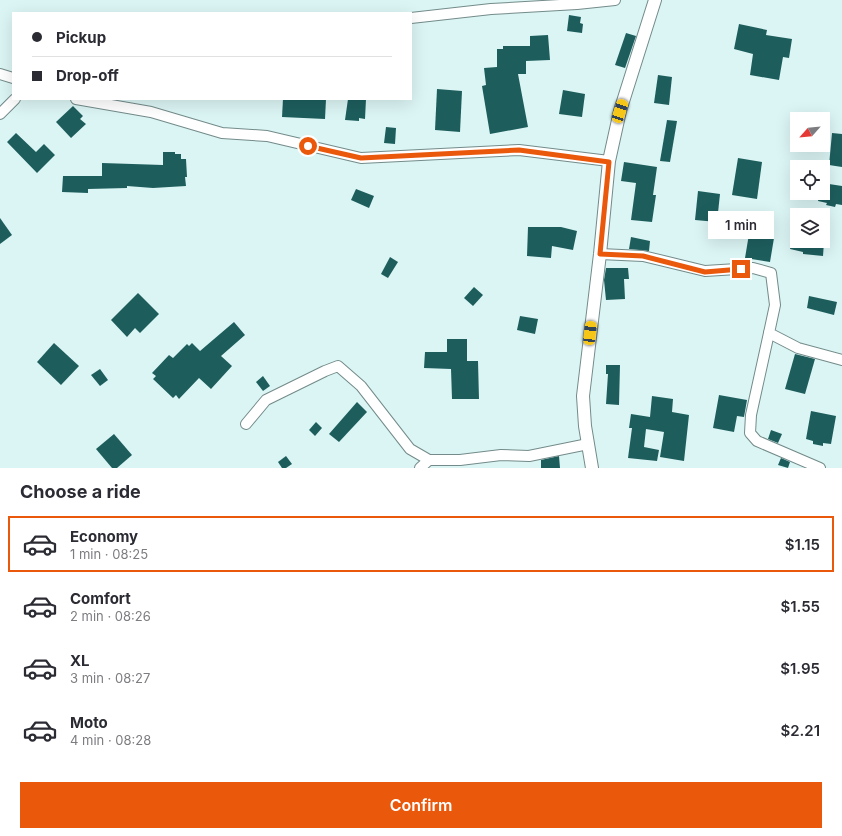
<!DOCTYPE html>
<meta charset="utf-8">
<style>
:root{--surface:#fff;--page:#f2f2f3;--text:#2b2b33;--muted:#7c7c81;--line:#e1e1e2;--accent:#ea580c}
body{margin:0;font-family:Inter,sans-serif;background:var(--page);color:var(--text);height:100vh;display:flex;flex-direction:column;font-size:15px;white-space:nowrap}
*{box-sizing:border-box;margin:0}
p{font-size:13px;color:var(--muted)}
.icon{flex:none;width:22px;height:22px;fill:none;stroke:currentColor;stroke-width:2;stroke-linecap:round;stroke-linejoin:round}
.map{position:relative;height:468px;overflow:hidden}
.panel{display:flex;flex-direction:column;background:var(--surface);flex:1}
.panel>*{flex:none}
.banner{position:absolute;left:12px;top:12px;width:400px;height:88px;border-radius:0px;box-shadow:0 4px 16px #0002;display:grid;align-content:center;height:88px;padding:0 20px;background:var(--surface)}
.needle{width:26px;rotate:243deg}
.buttons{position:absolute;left:790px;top:112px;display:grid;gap:8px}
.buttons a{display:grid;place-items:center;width:40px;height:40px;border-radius:0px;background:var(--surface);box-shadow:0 4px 16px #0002;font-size:20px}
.end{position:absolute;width:18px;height:18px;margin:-9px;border:5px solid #ea580c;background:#fff;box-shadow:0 0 0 2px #fff}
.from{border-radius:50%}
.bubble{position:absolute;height:28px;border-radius:0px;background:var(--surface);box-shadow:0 4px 16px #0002;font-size:13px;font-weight:600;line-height:28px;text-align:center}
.car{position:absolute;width:12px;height:24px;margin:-12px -6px;border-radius:5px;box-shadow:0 0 3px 1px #0007;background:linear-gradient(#f5c518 24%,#345 0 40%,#f5c518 0 76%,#345 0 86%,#f5c518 0)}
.banner b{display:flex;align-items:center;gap:14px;height:38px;font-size:15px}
.banner b+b{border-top:1px solid var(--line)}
.banner i{width:10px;height:10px;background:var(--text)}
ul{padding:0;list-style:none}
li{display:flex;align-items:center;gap:12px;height:56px;margin:0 8px 6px;padding:0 12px;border:2px solid transparent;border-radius:0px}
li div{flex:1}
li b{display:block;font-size:15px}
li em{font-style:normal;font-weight:600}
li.current{border-color:var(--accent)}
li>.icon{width:36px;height:36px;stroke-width:1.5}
h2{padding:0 20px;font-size:18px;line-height:48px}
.cta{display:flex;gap:8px;margin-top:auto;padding:8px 20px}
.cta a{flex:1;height:46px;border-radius:0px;background:var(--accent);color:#fff;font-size:16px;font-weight:600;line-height:46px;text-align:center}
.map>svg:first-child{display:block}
</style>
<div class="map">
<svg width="842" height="468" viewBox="0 0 842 468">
<rect width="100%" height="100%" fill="#dbf5f4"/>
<!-- building -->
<g fill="#1d5e5d">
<path d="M 569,15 L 581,17 L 580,23 L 583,24 L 582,33 L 567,31 Z"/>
<path d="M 739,24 L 767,30 L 766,35 L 792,39 L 789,58 L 783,57 L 779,80 L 750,75 L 753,54 L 734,49 Z"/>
<path d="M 626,33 L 636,36 L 625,68 L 615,65 Z"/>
<path d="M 548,35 L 550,60 L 526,61 L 526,74 L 518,74 L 528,127 L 490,134 L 482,86 L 486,85 L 484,68 L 497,67 L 497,49 L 503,49 L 503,46 L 530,46 L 530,36 Z"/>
<path d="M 658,75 L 672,77 L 669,105 L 654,103 Z"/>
<path d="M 437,89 L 462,91 L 460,132 L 435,130 Z"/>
<path d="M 563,90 L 585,94 L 582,117 L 559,114 Z"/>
<path d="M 283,99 L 326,99 L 325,119 L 282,117 Z"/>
<path d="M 348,99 L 366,99 L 365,119 L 359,118 L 359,121 L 345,120 Z"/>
<path d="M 73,106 L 83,116 L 80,119 L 86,124 L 71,138 L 56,122 Z"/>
<path d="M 667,120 L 677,121 L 670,162 L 660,161 Z"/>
<path d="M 386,127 L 396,128 L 395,144 L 384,143 Z"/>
<path d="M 16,133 L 36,152 L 44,144 L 55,155 L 37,173 L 7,142 Z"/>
<path d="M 832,133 L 842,134 L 842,167 L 829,165 Z"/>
<path d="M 163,152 L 175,152 L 175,154 L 181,154 L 181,159 L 186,159 L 187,177 L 185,177 L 186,186 L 153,188 L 127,186 L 127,188 L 88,189 L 88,193 L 62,192 L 63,176 L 102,176 L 102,163 L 163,165 Z"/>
<path d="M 738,158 L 762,162 L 757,199 L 732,195 Z"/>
<path d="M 624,162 L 657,167 L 653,195 L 656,195 L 652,222 L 631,220 L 636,183 L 621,181 Z"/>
<path d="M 829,184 L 842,186 L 842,205 L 836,204 L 835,207 L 826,205 L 827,203 L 818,201 L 820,193 L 823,193 L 823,187 L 828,188 Z"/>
<path d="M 356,189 L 374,196 L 369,208 L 351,200 Z"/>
<path d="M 698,191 L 720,194 L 717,222 L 695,220 Z"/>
<path d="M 0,218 L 12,235 L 0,244 Z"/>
<path d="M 528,227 L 561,227 L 577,231 L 573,250 L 552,246 L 551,258 L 527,256 Z"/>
<path d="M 749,234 L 774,238 L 770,262 L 745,258 Z"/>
<path d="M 631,237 L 650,241 L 649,251 L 629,249 Z"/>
<path d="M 792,239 L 797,241 L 824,242 L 823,256 L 803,254 L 803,252 L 790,249 Z"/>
<path d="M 390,257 L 398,262 L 388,278 L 381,274 Z"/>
<path d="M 606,268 L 628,268 L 629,279 L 624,279 L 625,299 L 606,300 L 604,280 Z"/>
<path d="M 474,287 L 483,295 L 473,306 L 464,298 Z"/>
<path d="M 138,293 L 159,314 L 140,333 L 135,328 L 127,337 L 111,320 Z"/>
<path d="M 809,296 L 837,302 L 834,315 L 807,308 Z"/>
<path d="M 520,316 L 538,319 L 535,334 L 517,330 Z"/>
<path d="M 234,322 L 245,335 L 221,356 L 232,366 L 211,389 L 199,378 L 179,399 L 176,395 L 173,398 L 153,379 L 156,376 L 152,373 L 169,355 L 173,358 L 187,344 L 189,346 L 192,343 L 200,351 Z"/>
<path d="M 447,339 L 467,339 L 467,361 L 478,361 L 479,399 L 452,399 L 451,369 L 424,368 L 425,352 L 447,352 Z"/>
<path d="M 54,343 L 79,366 L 61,385 L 37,362 Z"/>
<path d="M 795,354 L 815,359 L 805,394 L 785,389 Z"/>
<path d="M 606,365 L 620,365 L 619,405 L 606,404 L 608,374 L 606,374 Z"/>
<path d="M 100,369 L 108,380 L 100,386 L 91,375 Z"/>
<path d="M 263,376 L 270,386 L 263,391 L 256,382 Z"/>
<path d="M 719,395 L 747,400 L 744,417 L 737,416 L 734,432 L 713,428 Z"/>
<path d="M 652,396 L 673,399 L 672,412 L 689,415 L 684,461 L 660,457 L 664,432 L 646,429 L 644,447 L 659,450 L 657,461 L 628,458 L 632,428 L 629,428 L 631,414 L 650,417 Z"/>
<path d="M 357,402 L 367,412 L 339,442 L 329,434 Z"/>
<path d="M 811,411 L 836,416 L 831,444 L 823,443 L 823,446 L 813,444 L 813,441 L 806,439 Z"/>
<path d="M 316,422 L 322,428 L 315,436 L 309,430 Z"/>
<path d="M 771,430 L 782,434 L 778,443 L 768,439 Z"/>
<path d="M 114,434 L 132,455 L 117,468 L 112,468 L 96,449 Z"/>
<path d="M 286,456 L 292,464 L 286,468 L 282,468 L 278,462 Z"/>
<path d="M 559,456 L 560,468 L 541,468 L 541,460 Z"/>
<path d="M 781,458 L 790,462 L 788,468 L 778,465 Z"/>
</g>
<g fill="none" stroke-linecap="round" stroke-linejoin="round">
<!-- minor casing -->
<g stroke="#738b8a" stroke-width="12">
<g id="minor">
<path d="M 411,18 L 491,9 L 577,4 L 615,0"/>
<path d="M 0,74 L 13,78"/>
<path d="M 76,99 L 151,112 L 222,133 L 267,136 L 361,158 L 519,150 L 609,161"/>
<path d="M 0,114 L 15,99"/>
<path d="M 600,254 L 643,256 L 705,271 L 753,268 L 771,273 L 775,305 L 769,333 L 798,348 L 842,360"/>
<path d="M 769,333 L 751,415 L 750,433 L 757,441 L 820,468"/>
<path d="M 246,424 L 266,400 L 325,371 L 338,366 L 361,386 L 410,449 L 429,460"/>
<path d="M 420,468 L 429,460 L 460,460 L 501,455 L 529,456 L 588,444"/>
</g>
</g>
<!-- tertiary casing -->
<g stroke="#738b8a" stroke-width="14">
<path id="tertiary" d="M 592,468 L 585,426 L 583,396 L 600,254 L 609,161 L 620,111 L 655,0"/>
</g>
<!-- minor -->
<use href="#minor" stroke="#fff" stroke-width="10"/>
<!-- tertiary -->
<use href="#tertiary" stroke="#fff" stroke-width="12"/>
</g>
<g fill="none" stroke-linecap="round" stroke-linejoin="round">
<!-- route -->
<path stroke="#ea580c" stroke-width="5" d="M 308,146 L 361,158 L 519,150 L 609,162 L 600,254 L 643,256 L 705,272 L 741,269"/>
</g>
</svg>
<div class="buttons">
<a><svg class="needle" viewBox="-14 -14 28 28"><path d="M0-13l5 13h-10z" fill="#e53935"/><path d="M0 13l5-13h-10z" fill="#7c7c81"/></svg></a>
<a><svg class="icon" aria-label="locate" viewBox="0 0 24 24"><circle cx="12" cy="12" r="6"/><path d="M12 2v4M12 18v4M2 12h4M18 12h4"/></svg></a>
<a><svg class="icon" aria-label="layers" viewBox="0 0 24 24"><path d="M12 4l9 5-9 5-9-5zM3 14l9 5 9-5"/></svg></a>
</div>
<i class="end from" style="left:308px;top:146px"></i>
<i class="end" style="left:741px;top:269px"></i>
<div class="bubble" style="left:708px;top:211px;width:66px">1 min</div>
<i class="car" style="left:620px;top:111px;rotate:18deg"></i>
<i class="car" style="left:590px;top:333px;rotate:7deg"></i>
<div class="banner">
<b><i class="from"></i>Pickup</b>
<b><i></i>Drop-off</b>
</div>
</div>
<section class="panel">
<h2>Choose a ride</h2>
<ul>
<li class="current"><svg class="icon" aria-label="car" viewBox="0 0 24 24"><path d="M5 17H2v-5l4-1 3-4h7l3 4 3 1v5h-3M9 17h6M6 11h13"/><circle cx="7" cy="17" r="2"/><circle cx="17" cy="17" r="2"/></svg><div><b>Economy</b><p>1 min · 08:25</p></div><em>$1.15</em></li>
<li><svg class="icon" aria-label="car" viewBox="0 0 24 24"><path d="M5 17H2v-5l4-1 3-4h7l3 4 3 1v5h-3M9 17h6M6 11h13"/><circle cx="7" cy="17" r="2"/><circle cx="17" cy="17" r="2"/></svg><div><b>Comfort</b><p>2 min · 08:26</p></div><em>$1.55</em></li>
<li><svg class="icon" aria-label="car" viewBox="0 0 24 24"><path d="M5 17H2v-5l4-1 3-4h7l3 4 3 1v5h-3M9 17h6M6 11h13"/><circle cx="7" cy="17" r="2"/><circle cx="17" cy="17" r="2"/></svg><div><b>XL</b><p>3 min · 08:27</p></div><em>$1.95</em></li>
<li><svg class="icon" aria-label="car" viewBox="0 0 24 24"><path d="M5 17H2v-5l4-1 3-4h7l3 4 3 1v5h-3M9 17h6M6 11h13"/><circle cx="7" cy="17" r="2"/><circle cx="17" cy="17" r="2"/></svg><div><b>Moto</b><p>4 min · 08:28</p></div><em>$2.21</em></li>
</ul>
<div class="cta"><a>Confirm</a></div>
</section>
